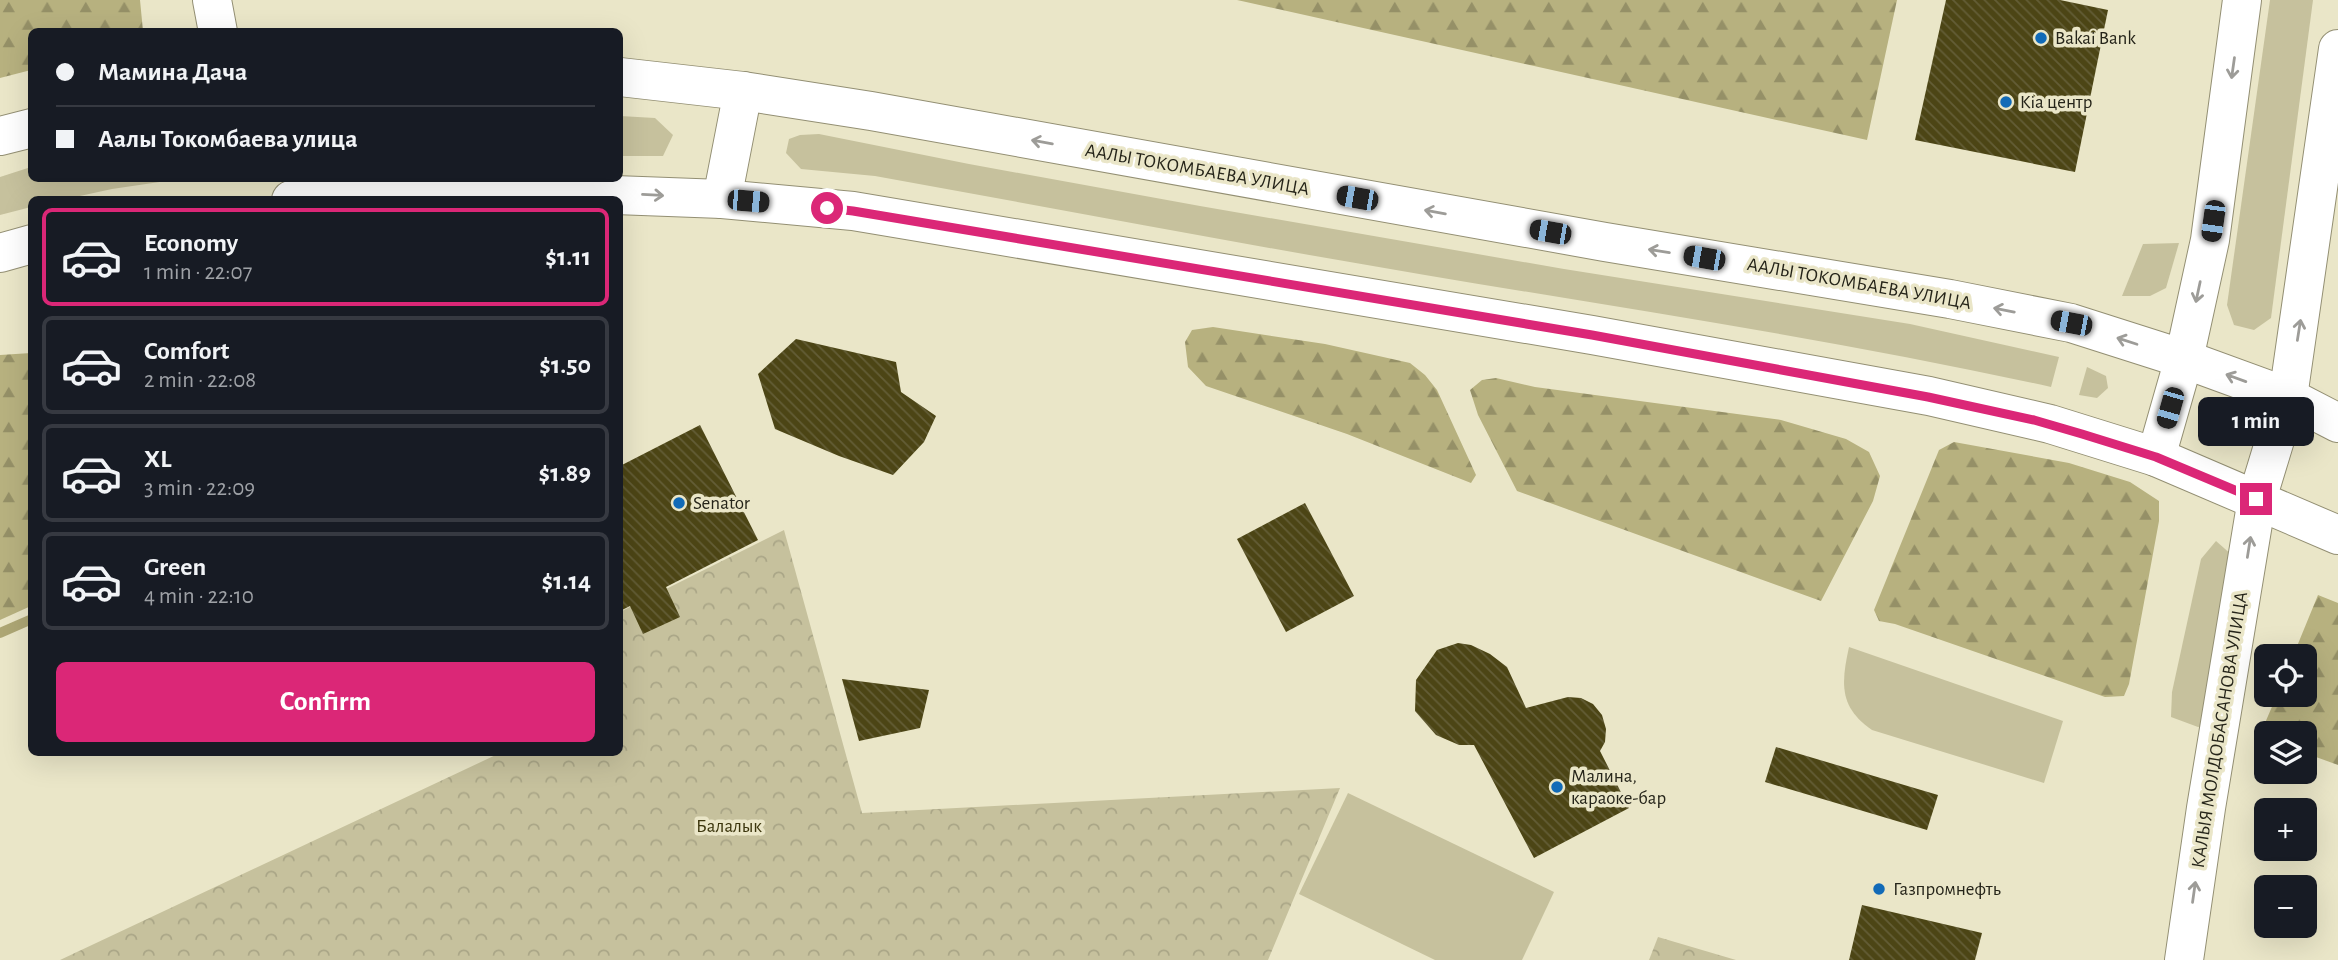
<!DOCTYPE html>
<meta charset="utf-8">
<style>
:root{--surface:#171b24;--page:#20242c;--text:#f1f3f6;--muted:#9ea1a6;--line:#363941;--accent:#db2777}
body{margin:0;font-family:"Alegreya Sans",sans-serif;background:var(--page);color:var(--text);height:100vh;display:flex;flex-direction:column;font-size:26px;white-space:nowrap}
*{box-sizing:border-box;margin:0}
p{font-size:23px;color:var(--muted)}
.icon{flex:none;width:38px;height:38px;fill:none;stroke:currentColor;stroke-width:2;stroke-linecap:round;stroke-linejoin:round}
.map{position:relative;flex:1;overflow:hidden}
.side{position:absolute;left:28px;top:196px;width:595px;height:560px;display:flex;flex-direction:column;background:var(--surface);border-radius:10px;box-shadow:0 7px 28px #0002}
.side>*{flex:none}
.hud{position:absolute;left:28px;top:28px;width:595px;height:154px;border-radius:10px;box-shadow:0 7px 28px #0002;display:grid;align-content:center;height:154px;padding:0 28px;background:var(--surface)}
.fabs{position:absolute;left:2254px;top:644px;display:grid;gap:14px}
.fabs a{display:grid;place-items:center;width:63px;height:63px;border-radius:10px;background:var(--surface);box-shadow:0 7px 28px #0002;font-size:35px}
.end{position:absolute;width:32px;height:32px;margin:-16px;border:9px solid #db2777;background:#fff;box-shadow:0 0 0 4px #fff}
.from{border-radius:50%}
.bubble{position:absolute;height:49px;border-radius:10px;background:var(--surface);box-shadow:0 7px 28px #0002;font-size:23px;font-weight:700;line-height:49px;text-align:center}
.car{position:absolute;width:21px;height:42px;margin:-21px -10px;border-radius:9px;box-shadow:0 0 5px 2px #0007;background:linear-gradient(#222 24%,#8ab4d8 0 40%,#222 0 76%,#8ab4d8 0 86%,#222 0)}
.hud b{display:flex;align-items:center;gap:24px;height:66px;font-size:26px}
.hud b+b{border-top:2px solid var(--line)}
.hud i{width:18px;height:18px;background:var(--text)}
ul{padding:12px 0 0;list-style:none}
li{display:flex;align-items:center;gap:21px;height:98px;margin:0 14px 10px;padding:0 14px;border:4px solid var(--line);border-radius:10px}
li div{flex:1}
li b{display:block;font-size:26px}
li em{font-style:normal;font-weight:700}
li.on{border-color:var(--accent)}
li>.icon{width:63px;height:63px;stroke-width:1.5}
.cta{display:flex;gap:14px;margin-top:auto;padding:14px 28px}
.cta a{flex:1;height:80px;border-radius:10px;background:var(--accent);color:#fff;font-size:28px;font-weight:700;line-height:80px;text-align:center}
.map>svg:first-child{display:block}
</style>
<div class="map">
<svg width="2338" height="960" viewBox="0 0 2338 960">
<defs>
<pattern id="forest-firs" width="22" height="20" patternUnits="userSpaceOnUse" patternTransform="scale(1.75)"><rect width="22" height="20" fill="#b7b17f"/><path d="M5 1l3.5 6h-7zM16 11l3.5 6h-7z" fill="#959067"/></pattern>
<pattern id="park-crowns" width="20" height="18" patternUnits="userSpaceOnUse" patternTransform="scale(1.75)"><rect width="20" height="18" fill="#c6c19d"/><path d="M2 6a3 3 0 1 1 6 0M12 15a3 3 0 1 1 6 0" fill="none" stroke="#aaa687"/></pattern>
<pattern id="building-back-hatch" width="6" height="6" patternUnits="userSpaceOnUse" patternTransform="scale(1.75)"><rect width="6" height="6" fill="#4c4515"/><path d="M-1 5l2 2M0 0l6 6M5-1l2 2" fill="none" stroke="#635d36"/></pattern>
</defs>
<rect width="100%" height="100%" fill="#eae6c8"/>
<!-- green -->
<g fill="#c6c19d">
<path d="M 2270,0 L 2313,0 L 2271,318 L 2254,330 L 2234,325 L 2227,305 Z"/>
<path d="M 620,116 L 655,118 L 673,135 L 663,156 L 620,156 Z"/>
<path d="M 819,134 L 969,164 L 1200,206 L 1564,269 L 1910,324 L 2059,357 L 2051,387 C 1844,341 1634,310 1425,275 C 1241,244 1058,209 875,176 L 801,169 L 786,153 L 789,139 L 800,135 Z"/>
<path d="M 31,167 L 32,178 L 180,179 L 112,189 L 66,199 L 32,200 L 31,207 L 0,215 L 0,177 Z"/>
<path d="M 2179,243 L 2166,288 L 2150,296 L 2122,296 L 2143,244 Z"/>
<path d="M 2087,367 L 2106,376 L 2108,388 L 2097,398 L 2079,395 Z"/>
<path d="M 2216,541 L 2233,556 L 2213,725 L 2198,727 L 2171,717 L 2172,692 L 2201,559 Z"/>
<path d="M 1849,647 L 2063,721 L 2044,783 L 1872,730 C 1839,707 1841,684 1849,647 Z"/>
<path d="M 1348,793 L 1554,892 L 1522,960 L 1435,960 L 1299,894 Z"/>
</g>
<!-- forest -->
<g fill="url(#forest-firs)">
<path d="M 0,0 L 140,0 L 143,31 L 32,32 L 31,70 L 0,78 Z"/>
<path d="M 1237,0 L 1897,0 L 1867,140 Z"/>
<path d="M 1213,327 L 1325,344 L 1410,363 L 1425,375 L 1437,390 L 1476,475 L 1471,483 L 1347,434 L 1206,386 L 1188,367 L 1185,342 L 1192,330 Z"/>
<path d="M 31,353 L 31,606 L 0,620 L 0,355 Z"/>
<path d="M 1496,378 L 1535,387 L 1781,420 L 1846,439 L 1869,452 L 1880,476 L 1873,501 L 1821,601 L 1517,491 L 1478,415 L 1470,390 L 1482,380 Z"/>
<path d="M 1954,442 L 2069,463 L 2130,482 L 2159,501 L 2159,521 L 2129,684 L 2124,696 L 2105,697 L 1895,624 L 1879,621 L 1874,610 L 1939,450 Z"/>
<path d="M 2318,595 L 2338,603 L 2338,765 L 2305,753 L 2305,733 L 2266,733 L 2266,739 L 2259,737 L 2277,695 L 2305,695 L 2305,656 L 2293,656 Z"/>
</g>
<!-- park -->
<g fill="url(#park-crowns)">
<path d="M 784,530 L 862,813 L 1340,788 L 1268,960 L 60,960 L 500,753 L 620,752 L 620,612 Z"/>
<path d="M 1658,937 L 1736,960 L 1649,960 Z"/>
</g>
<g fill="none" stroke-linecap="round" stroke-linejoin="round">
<!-- stream -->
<path stroke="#ada674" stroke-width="10" d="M 0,633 L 32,619"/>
</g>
<!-- building -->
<g fill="url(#building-back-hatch)">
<path d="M 1946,0 L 2060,0 L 2108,10 L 2075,172 L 1915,140 Z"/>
<path d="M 796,339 L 896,362 L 901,392 L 936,416 L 924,442 L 893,475 L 839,456 L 775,429 L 758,374 Z"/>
<path d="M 700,425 L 758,540 L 666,587 L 680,617 L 643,634 L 630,606 L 620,611 L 620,466 Z"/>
<path d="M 1305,503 L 1354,596 L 1286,632 L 1237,539 Z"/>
<path d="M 1458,643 L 1471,645 L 1490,654 L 1507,667 L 1526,708 L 1568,697 L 1581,698 L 1593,704 L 1602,715 L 1606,729 L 1605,742 L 1600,751 L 1629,808 L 1534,858 L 1474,745 L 1459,745 L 1436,735 L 1415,711 L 1416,680 L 1437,650 Z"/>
<path d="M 842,679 L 929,690 L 920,728 L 859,741 Z"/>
<path d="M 1776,747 L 1938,795 L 1927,830 L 1765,782 Z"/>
<path d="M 1862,905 L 1982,933 L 1975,960 L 1849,960 Z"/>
</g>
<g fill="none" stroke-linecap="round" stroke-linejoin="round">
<!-- minor casing -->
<g stroke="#938f73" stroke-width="40">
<path id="minor" d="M 212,0 L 218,32"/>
</g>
<!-- tertiary casing -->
<g stroke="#938f73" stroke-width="40">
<path id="tertiary" d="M 2184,960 L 2206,808 L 2257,499"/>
</g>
<!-- secondary casing -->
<g stroke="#938f73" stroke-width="40">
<g id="secondary">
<path d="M 2156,457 L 2184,359 L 2210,240 L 2242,0"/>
<path d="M 2257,499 L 2288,397 L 2338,49"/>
</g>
</g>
<!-- primary casing -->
<g stroke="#938f73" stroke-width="40">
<g id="primary">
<path d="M 620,77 L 743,91 L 871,111 L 1605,242 L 1950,299 L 2071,323 L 2184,359 L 2288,397 L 2338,423"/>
<path d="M 0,136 L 32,128"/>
<path d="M 722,199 L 743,91"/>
<path d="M 291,200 L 354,193 L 481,190 L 722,199 L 853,211 L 1592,335 L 1929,396 L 2050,424 L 2156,457 L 2338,535"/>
<path d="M 0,253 L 32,244"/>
</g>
</g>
<!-- minor -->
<use href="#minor" stroke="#fff" stroke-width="38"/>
<!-- tertiary -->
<use href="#tertiary" stroke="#fff" stroke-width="38"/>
<!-- secondary -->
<use href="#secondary" stroke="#fff" stroke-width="38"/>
<!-- primary -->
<use href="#primary" stroke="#fff" stroke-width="38"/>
</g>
<!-- one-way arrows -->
<defs><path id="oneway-shaft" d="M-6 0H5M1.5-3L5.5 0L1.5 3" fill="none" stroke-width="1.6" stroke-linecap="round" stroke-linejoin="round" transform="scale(1.75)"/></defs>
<g stroke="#9d9c98">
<use href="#oneway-shaft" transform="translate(2233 68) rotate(98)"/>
<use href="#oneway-shaft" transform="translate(1042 142) rotate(-170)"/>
<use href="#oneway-shaft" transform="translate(653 195) rotate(3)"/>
<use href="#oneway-shaft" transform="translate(1435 212) rotate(-170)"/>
<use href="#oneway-shaft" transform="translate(1659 251) rotate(-171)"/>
<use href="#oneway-shaft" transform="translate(2198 292) rotate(102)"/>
<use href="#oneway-shaft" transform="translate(2004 310) rotate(-169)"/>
<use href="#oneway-shaft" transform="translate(2299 330) rotate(-81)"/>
<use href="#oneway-shaft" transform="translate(2127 341) rotate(-162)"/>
<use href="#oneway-shaft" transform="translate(2236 378) rotate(-160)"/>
<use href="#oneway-shaft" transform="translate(2249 547) rotate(-81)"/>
<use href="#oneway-shaft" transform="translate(2194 892) rotate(-82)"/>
</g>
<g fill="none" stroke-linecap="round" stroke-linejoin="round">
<!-- route -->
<path stroke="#db2777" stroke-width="9" d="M 827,208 L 853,211 L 1592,335 L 1928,397 L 2034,420 L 2082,434 L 2156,457 L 2256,499"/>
</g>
<!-- markers -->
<g fill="#116ab7" stroke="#eae6c8" stroke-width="2.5">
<circle cx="2041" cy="38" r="7"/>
<circle cx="2006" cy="102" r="7"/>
<circle cx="679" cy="503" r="7"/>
<circle cx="1557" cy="787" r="7"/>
<circle cx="1879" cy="889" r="7"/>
</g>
<g text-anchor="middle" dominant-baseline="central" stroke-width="7" stroke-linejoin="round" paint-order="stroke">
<!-- poi labels -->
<g font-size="19" fill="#252419" stroke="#eae6c8" text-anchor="start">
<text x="2055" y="38">Bakai Bank</text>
<text x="2020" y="102">Kia центр</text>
<text x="693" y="503">Senator</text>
<text x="1571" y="776">Малина,<tspan x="1571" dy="22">караоке-бар</tspan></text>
<text x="1893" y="889">Газпромнефть</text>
</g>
<!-- street labels -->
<g font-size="19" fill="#252419" stroke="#eae6c8">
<text transform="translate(1197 170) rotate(10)">ААЛЫ ТОКОМБАЕВА УЛИЦА</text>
<text transform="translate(1859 284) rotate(10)">ААЛЫ ТОКОМБАЕВА УЛИЦА</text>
<text transform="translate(2220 730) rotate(-81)">КАЛЫЯ МОЛДОБАСАНОВА УЛИЦА</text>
</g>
<!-- park labels -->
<g font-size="19" fill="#3b350c" stroke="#eae6c8">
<text x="729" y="826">Балалык</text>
</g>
</g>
</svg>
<div class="fabs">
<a><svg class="icon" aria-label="locate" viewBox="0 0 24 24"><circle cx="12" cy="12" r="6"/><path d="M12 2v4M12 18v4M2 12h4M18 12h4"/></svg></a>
<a><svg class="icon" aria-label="layers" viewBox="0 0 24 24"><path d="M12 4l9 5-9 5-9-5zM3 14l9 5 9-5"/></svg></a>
<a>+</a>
<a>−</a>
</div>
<i class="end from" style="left:827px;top:208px"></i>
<i class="end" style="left:2256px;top:499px"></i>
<div class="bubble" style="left:2198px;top:397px;width:116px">1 min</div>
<i class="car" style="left:1357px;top:198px;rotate:280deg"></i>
<i class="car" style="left:748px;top:201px;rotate:95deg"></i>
<i class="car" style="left:2213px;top:221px;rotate:188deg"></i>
<i class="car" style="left:1550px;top:232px;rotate:280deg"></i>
<i class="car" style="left:1704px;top:258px;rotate:280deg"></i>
<i class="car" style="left:2071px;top:323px;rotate:281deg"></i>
<i class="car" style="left:2170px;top:408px;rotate:196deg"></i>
<div class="hud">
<b><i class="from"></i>Мамина Дача</b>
<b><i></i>Аалы Токомбаева улица</b>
</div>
<section class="side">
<ul>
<li class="on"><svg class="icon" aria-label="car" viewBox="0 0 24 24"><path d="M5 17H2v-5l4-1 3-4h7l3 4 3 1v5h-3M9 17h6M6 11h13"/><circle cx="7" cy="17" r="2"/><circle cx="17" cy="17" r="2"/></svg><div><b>Economy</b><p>1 min · 22:07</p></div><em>$1.11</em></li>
<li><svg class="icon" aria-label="car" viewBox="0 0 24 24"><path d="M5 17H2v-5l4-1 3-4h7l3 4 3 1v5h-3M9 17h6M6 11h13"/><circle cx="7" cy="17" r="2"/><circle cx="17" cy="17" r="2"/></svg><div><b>Comfort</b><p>2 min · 22:08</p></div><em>$1.50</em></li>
<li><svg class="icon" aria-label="car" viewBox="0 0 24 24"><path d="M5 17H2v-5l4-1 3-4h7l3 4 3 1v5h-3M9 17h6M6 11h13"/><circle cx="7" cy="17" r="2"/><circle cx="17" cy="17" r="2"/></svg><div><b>XL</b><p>3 min · 22:09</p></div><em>$1.89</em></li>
<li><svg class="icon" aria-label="car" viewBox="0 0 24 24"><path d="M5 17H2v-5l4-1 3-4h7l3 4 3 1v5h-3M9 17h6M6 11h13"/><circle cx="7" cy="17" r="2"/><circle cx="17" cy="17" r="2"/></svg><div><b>Green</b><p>4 min · 22:10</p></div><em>$1.14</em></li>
</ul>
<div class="cta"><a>Confirm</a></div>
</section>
</div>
